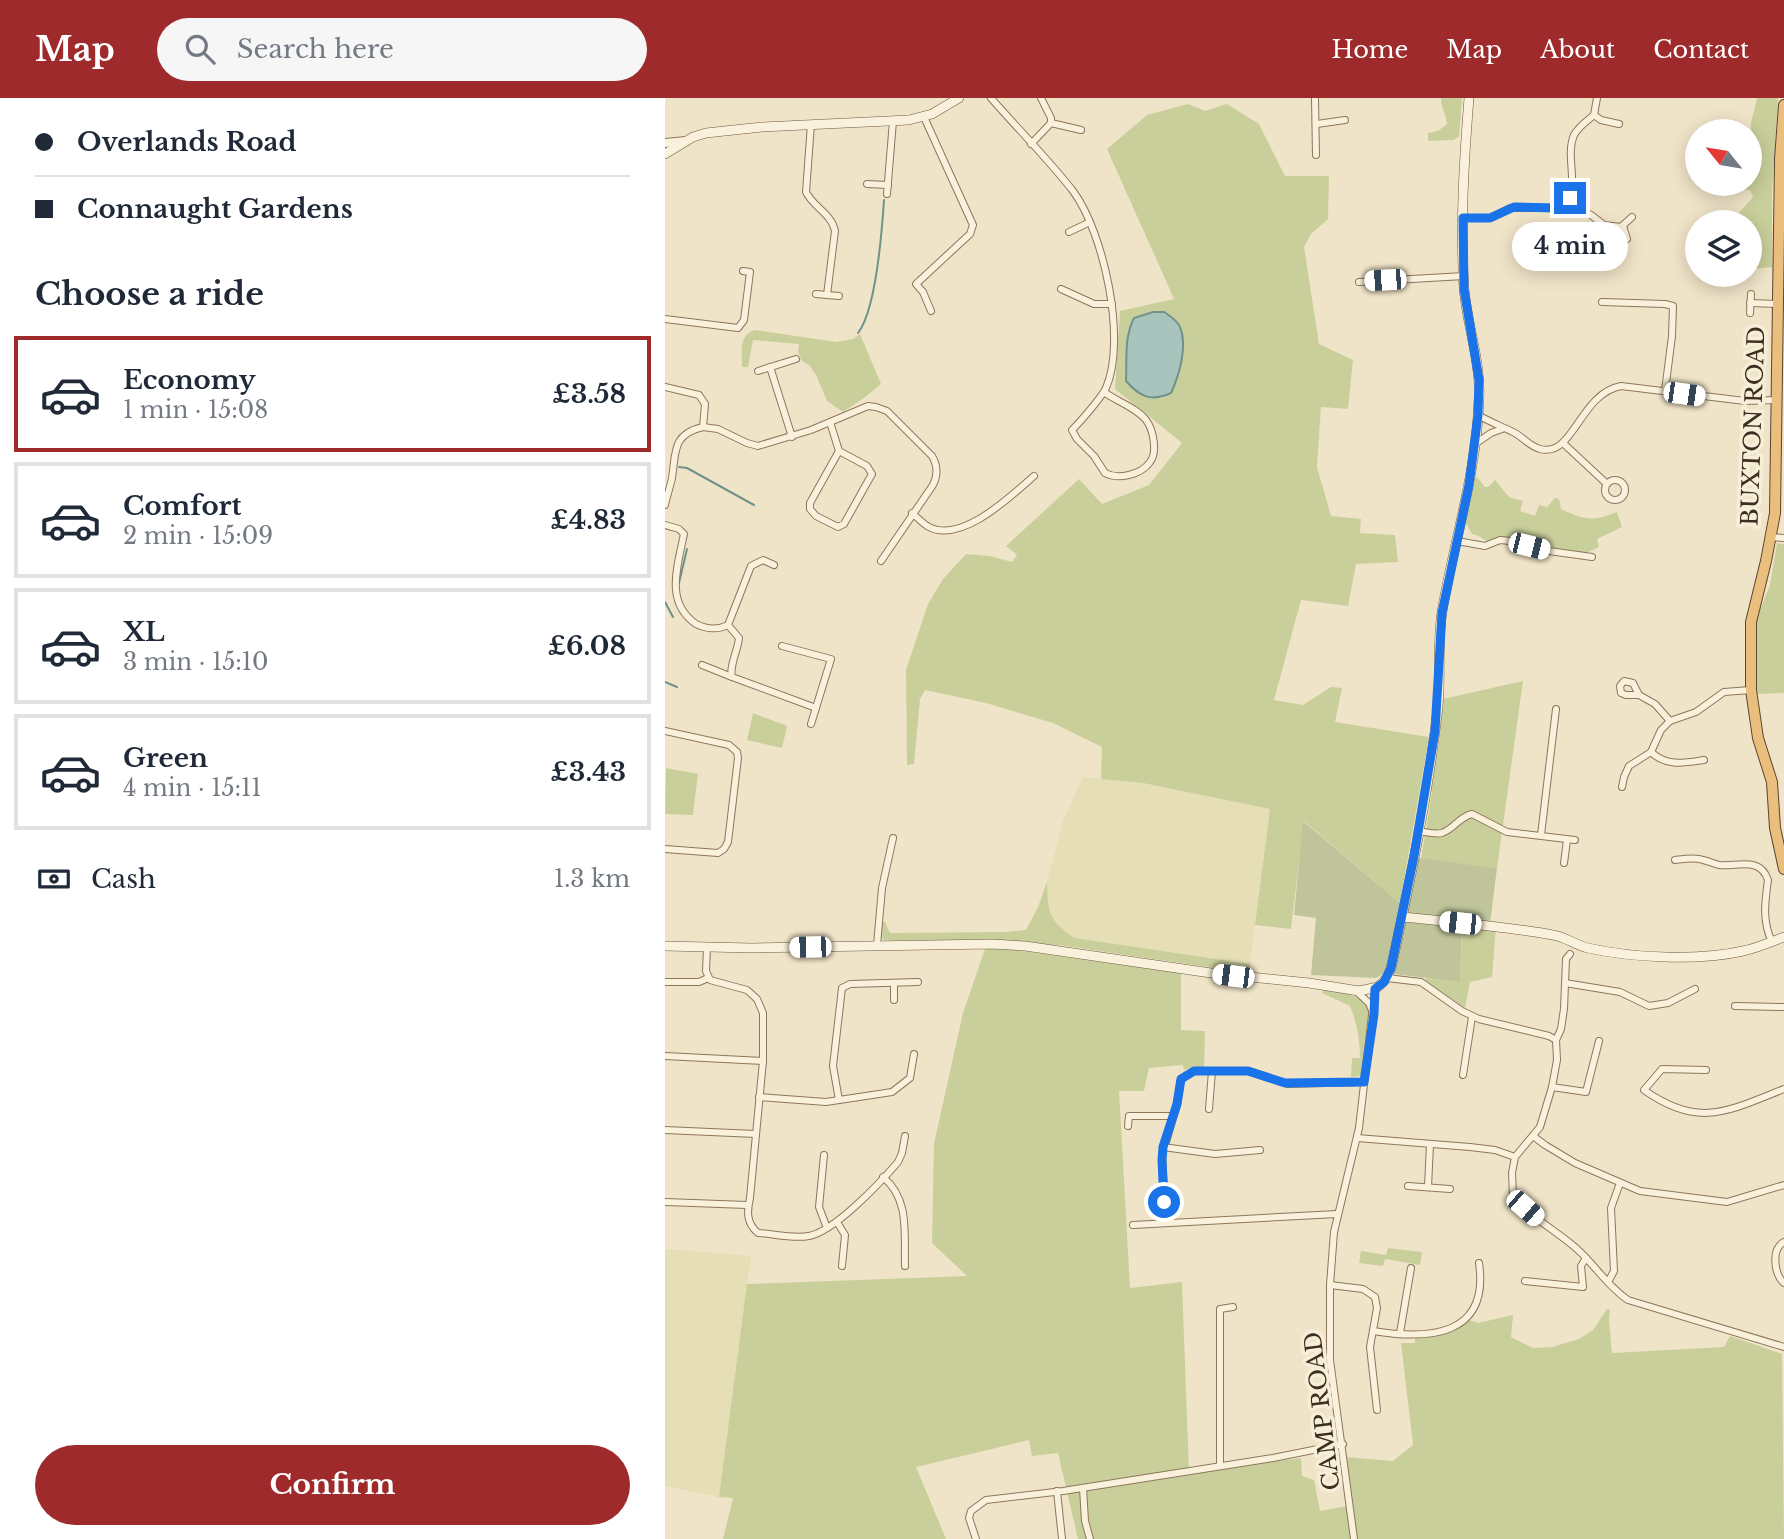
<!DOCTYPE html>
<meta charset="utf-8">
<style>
:root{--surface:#fff;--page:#f6f6f7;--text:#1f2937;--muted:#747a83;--line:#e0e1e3;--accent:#9e2a2b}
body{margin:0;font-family:"Libre Baskerville",serif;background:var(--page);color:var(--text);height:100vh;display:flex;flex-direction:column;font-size:26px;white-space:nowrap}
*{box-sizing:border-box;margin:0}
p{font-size:23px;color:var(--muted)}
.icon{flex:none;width:38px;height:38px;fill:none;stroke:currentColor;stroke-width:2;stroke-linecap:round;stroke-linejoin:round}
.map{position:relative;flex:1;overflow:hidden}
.side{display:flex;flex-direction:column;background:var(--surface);width:665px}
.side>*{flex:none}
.hud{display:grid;align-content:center;height:154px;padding:0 35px;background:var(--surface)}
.needle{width:46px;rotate:300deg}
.tools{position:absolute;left:1020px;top:21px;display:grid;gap:14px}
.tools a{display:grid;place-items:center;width:77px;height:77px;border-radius:50%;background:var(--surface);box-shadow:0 4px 18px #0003;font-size:35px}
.end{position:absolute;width:32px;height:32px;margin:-16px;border:9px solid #1a73e8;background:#fff;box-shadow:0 0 0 4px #fff}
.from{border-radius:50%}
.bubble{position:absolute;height:49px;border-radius:24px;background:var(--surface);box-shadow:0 4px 18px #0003;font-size:23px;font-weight:800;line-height:49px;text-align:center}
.car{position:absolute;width:21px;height:42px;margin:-21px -10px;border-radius:9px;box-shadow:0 0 5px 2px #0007;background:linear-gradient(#fff 24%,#345 0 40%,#fff 0 76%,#345 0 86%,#fff 0)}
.hud b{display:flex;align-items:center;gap:24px;height:66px;font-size:26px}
.hud b+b{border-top:2px solid var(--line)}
.hud i{width:18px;height:18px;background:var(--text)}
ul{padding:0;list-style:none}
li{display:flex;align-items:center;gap:21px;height:116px;margin:0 14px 10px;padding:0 21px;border:4px solid var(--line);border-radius:0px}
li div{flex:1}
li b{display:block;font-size:26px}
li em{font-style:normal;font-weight:800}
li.on{border-color:var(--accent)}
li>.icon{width:63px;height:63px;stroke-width:1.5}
h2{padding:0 35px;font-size:32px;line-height:84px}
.pay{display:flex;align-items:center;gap:18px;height:77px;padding:0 35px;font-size:26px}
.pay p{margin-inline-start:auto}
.button{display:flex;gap:14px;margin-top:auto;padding:14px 35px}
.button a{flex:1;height:80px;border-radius:42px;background:var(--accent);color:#fff;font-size:28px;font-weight:800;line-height:80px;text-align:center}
header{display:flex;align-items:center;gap:42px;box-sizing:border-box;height:98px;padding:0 35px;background:var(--accent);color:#fff}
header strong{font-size:33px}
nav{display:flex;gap:38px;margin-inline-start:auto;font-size:24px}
.search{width:490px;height:63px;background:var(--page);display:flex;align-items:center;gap:18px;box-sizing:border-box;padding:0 24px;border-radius:38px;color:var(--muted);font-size:26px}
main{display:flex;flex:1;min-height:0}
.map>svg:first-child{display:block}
</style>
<header>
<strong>Map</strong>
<div class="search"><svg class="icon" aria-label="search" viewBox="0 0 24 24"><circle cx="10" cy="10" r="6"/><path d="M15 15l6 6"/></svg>Search here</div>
<nav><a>Home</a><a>Map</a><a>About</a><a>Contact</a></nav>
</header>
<main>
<section class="side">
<div class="hud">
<b><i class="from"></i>Overlands Road</b>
<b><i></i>Connaught Gardens</b>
</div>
<h2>Choose a ride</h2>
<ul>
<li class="on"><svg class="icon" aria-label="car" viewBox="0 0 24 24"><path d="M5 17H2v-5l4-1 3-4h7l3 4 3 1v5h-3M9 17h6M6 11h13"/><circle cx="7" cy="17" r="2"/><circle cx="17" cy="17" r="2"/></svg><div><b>Economy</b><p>1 min · 15:08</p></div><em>£3.58</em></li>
<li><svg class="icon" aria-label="car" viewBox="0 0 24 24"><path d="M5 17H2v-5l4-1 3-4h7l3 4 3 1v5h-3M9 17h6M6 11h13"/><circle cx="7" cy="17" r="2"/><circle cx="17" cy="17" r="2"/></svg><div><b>Comfort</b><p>2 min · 15:09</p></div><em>£4.83</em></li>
<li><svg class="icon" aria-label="car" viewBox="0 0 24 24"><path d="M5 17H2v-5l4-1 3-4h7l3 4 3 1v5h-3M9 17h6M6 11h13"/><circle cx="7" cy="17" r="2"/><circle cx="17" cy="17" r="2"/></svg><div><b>XL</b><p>3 min · 15:10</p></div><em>£6.08</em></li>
<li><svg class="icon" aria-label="car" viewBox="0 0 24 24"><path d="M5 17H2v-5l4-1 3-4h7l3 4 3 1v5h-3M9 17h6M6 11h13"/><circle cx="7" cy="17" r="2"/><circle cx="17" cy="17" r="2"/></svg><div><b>Green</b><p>4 min · 15:11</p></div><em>£3.43</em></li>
</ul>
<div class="pay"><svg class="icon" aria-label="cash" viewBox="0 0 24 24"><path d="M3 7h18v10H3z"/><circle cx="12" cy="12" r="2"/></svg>Cash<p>1.3 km</p></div>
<div class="button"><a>Confirm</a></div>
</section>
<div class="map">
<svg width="1119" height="1441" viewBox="0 0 1119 1441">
<rect width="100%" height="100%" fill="#f0e4c8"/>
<!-- farmland -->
<g fill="#e6deb5">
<path d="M 418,679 L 478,685 L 605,711 L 585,866 L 410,840 L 392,828 L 383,812 L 382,784 L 398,723 Z"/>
<path d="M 0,1151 L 86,1158 L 54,1399 L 0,1388 Z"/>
</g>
<!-- green -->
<g fill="#c9cf9b">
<path d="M 776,0 L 797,0 L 794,39 L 788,42 L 763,43 L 763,35 L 773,33 L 782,26 C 781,16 776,10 776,0 Z"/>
<path d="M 1092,0 L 1113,0 L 1107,94 L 1107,169 L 1085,171 L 1085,124 L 1066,124 L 1088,99 L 1085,92 L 1065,91 L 1067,86 L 1085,86 L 1086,25 Z"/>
<path d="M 523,6 L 540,13 L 562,6 L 594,26 L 620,78 L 664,78 L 663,121 L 646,136 L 639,149 L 654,246 L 688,262 L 683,311 L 656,309 L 652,369 L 666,418 L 696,421 L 695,435 L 730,437 L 733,464 L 691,466 L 683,508 L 636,502 L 609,602 L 638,607 L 666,589 L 677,590 L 670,624 L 764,639 L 735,805 L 639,723 L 626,831 L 590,827 L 605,711 L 478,685 L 436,681 L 437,649 L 388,625 L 321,605 L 260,592 L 255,601 L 249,666 L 242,667 L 241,572 L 263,506 L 278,481 L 301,456 L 325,458 L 347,464 L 352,457 L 341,448 L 414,381 L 437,406 L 484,387 L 517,345 L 450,291 L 455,213 L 509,201 L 442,51 L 482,17 Z"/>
<path d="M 90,232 L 171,244 L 188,241 L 195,236 L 216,286 L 199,300 L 178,314 L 162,303 L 151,277 L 145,268 L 136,262 L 133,253 L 134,246 L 88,242 L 83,269 L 77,269 C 77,254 73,237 90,232 Z"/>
<path d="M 811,378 L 820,389 L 823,389 L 830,382 L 844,399 L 858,403 L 855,413 L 870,418 L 874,407 L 882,409 L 890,400 L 894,401 L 896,411 C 920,422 927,424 952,414 L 957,429 L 932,441 L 934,449 L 919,456 L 843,442 L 824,445 L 814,438 L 807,436 L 800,423 Z"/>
<path d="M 1112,445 L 1119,446 L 1119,595 L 1092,596 L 1090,524 L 1105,487 Z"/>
<path d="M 858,583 L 832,770 L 756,761 L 767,694 L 765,693 L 774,644 L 778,601 Z"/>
<path d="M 88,615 L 122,628 L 117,650 L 82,642 Z"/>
<path d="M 1,670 L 33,676 L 28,717 L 0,716 Z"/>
<path d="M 382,784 C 383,814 383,823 410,840 L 585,866 L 584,875 L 394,847 L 219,842 L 215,838 L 217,823 L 220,824 L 225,835 L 341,834 L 361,832 L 373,809 Z"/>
<path d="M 797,826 L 831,830 L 827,879 L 805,884 L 800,910 L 760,882 L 761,880 L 795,884 Z"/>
<path d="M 321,848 L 516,875 L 516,932 L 540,933 L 539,970 L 528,969 L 519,972 L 517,964 L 517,967 L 484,970 L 479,993 L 454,993 L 465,1190 L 517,1184 L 524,1375 L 636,1360 L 637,1378 L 649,1382 L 655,1413 L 682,1408 L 681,1359 L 728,1363 L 748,1347 L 736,1245 L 750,1245 L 750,1238 L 793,1230 L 804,1222 L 813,1225 L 848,1217 L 846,1239 L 868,1250 L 887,1249 L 914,1241 L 928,1232 L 942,1211 L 945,1212 L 944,1223 L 947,1255 L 1059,1249 L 1065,1238 L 1117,1256 L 1119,1441 L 413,1441 L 393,1355 L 367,1358 L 364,1342 L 251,1369 L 281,1441 L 58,1441 L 68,1400 L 54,1399 L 82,1186 L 302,1178 L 267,1145 L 269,1046 L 298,915 Z"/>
<path d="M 659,891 C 675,894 695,896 704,911 L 696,978 L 686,979 L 687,960 L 695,960 C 695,941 692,926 685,908 L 657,895 Z"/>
<path d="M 723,1150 L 757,1154 L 755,1167 L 720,1161 L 718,1168 L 694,1165 L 696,1153 L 721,1157 Z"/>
</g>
<!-- cemetery -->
<g fill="#bfc49a">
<path d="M 638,723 L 735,805 L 722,868 L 718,876 L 711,880 L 646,877 L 651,820 L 629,817 Z"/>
<path d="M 753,760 L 832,770 L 825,825 L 797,823 L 795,884 L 729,876 Z"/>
</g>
<!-- water -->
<path fill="#a9c4bc" stroke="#6f938a" stroke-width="2" d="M 488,214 L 499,214 C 505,218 512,222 515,229 C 523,248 514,278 506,295 C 486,304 475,299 461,283 C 462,262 459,239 469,220 Z"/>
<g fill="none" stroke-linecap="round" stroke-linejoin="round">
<!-- stream -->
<g stroke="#6f938a" stroke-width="2">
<path d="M 193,235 C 211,212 217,132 219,102"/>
<path d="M 14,369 L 22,370 L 89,407"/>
<path d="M 14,485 L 22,451"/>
<path d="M 0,504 L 8,519"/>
<path d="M 0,584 L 12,589"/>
</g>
<!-- minor casing -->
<g stroke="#8d765c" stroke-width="8">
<g id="minor">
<path d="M 326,0 C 353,31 383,61 408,93 C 439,135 462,242 441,290 C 436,300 416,323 407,332 L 412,341 L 429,358 L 440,375 C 453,382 476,377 485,364 C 493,354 488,331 481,322 C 472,310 451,303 439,294"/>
<path d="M 376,0 L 386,20 L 386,25"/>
<path d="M 650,0 L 651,57"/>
<path d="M 929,17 L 936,22 L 954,26"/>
<path d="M 259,19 L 308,127 L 305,136 L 251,186 L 258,194 L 266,213"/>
<path d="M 146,26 L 141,94 C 148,109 167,116 170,133 L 162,197 L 151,196"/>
<path d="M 652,26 L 680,22"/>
<path d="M 366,46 L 386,25 L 416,32"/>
<path d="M 202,86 L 223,87"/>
<path d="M 222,96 L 228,23"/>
<path d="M 902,105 L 926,117 L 939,127 L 956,129 L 967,119"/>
<path d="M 798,120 L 825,120 L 845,110 L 892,110 L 902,105 C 914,85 900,58 909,37 C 914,28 922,23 929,17 L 932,0"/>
<path d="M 958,128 L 962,141"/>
<path d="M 404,134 L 423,125"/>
<path d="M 694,184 L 799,178"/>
<path d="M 396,191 L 429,206 L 447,206"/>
<path d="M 162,197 L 174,198"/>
<path d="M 937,204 L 1000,206 L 1008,208 L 1007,238 L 1000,293"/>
<path d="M 1085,205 L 1113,206"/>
<path d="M 1085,215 L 1086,196"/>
<path d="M 0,221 L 73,230 L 79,222 L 85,174 L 78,173"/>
<path d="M 105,269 L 127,339"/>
<path d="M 93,273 L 131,261"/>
<path d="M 0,289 L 34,297 L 40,306 L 38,329 C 7,336 11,354 7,380 C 5,389 2,398 0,407"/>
<path d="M 813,317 C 825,324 836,328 848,334 C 858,339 864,348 875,351 C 909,360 914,296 956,288 L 1080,303 L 1112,302"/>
<path d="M 165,324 L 174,353 L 145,405 L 145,411 L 151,418 L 173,429 L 179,426 L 207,376 L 202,368 L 174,353"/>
<path d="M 38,329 L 53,331 L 82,345 L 93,348 L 146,332 L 203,308 L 211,309 L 222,313 L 267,358 C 273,368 273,377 268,387 L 216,463"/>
<path d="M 810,346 L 826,335 L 837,331"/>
<path d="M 899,346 L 942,386"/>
<circle cx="950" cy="392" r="10"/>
<path d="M 247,415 C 252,419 258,426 264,429 C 297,446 347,397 369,378"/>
<path d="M 0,427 L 14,431 L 19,436 C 12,470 0,505 31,526 C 41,531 53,532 63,527 L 86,468 L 98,462 L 109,467"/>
<path d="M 1106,439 L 1119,440"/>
<path d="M 792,443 L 820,448 L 835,442 L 845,443 L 884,453 L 927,459"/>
<path d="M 63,527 L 74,540 C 73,552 64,568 67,579 L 151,610"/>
<path d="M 117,548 L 166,561 L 146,626"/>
<path d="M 37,567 L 67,579"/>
<path d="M 959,583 L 968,585 L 974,597 L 961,597 L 956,595 L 955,588 Z"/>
<path d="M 974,597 L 990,606 L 1005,623"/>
<path d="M 0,633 L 64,647 L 72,654 L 73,660 L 63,744 L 59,751 L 53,755 L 0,751"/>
<path d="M 986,654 C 1002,669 1019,665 1039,662"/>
<path d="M 957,689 L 959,679 L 964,668 L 986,654 L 996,632 L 1005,623 L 1031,614 L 1059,594 L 1086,592"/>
<path d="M 753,733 C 761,734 770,737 777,735 C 789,731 794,719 807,716 L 842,734 L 910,742"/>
<path d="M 876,737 L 891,611"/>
<path d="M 1010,762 C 1019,761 1030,759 1038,762 C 1044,763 1049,766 1054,767 C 1072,769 1095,758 1103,782 C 1100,804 1097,823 1107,844"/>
<path d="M 899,765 L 902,742"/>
<path d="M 212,847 L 217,790 L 228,740"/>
<path d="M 42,849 L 41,873 L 45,882 L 82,892 L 92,901 L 98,915 L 98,963 L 85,1100 C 82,1113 81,1125 93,1135 C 109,1136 128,1141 144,1138 C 170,1133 215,1085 233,1064 L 237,1055 L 240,1038"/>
<path d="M 905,856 L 901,861 L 899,911 L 896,931 L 891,942 L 892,962 L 887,989 L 875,1029 L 850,1059 L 847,1075 L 848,1098 C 866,1120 892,1133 912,1151 C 930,1167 942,1188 963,1202 L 1119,1249"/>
<path d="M 722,880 L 756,884 L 797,913 L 814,921 L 884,938 L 891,942"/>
<path d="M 0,884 L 34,884 L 43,880"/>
<path d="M 229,885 L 229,902"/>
<path d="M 900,885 L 955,894 L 984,908 L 1003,905 L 1030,891"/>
<path d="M 691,893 L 704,905 L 708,915"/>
<path d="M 1070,908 L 1119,909"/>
<path d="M 0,958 L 98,963"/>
<path d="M 1041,972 L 997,971 L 979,992 C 1034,1031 1063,1013 1119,991"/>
<path d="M 798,977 L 807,919"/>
<path d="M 887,989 L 921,994 L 934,943"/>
<path d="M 94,999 L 161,1004 L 227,994 L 245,980 L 249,956"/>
<path d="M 174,1002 L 168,968 L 177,890 L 185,886 L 253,884"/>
<path d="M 544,1011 L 547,973"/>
<path d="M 463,1028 L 464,1018 L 508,1018"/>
<path d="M 0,1032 L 91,1036"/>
<path d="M 868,1038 L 880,1047 L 910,1065 L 975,1093 L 1062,1104 L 1119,1087"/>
<path d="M 692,1040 L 805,1049 L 830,1052 L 850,1059"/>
<path d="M 498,1049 L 550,1056 L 595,1052"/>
<path d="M 159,1057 L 154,1109 L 162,1130"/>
<path d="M 218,1079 C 245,1101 239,1136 240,1168"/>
<path d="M 743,1088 L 785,1091"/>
<path d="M 763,1089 L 765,1046"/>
<path d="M 0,1104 L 82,1107"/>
<path d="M 172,1124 L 180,1137 L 177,1168"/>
<path d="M 501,1125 L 497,1058 L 512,1006 L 516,981 L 529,973 L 583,973 L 623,986 L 699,984"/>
<path d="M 468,1127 L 672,1116"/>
<path d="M 1119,1144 C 1106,1151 1109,1176 1119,1185"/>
<path d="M 860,1183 L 918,1189 L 916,1168 L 921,1160"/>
<path d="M 943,1184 L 949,1173 L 946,1110 L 955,1085"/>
<path d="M 665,1187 L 698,1191 L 710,1199 L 712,1210 L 705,1249 L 712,1312"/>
<path d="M 708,1233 C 763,1242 825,1239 814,1165"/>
<path d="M 735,1235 L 746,1170"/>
<path d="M 555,1367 L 555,1211 L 568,1209"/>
<path d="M 418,1390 L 420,1423 L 425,1441"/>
<path d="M 392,1393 L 397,1441"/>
<path d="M 311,1441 L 304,1420 L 306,1413 L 321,1402 L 398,1393 L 608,1360 L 678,1346"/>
<path d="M 689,1441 L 665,1262 L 665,1187 L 669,1134 L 694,1030 L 710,891"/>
</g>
</g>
<!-- tertiary casing -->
<g stroke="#8d765c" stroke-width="10">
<path id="tertiary" d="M 0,45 L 21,43"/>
</g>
<!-- secondary casing -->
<g stroke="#6f573f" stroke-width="10">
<g id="secondary">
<path d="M 0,56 L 28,39 L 41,35 L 97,29 L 244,22 L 267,16 L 294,0"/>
<path d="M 738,819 C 788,824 838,828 888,837 C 901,839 910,847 923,850 C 967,860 1034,863 1078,853 C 1092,850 1106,844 1119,839"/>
<path d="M 0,848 L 87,850 L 327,846 L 360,848 L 546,875 L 644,885 L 694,893 L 713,889 L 722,880 L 726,870 C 745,784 763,697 773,609 C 776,578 772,546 777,514 C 789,443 812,374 814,300 C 816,264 802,227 799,190 C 795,127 799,63 804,0"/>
</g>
</g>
<!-- trunk casing -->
<g stroke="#5b4430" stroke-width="12">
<path id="trunk" d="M 1119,7 L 1115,61 L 1110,415 L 1101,463 L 1086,524 L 1086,592 L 1093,640 L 1107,684 L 1110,730 L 1119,771"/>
</g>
<!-- minor -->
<use href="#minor" stroke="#faf1dc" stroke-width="6"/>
<!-- tertiary -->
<use href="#tertiary" stroke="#faf1dc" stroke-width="8"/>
<!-- secondary -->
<use href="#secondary" stroke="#faf1dc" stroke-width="9"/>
<!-- trunk -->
<use href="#trunk" stroke="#eabe7c" stroke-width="10"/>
</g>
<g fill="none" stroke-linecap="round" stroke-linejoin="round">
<!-- route -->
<path stroke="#1a73e8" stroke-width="9" d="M 499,1104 L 497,1062 L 498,1049 L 512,1006 L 516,981 L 529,973 L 583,973 L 620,985 L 699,984 L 709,916 L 710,891 L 719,884 L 726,870 L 749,758 L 770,633 L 777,515 L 804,387 L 813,317 L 814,282 L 799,191 L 798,120 L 825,120 L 849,109 L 892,110 L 899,107 L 905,100"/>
</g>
<g text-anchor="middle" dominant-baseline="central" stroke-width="7" stroke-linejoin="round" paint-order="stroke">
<!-- street labels -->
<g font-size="23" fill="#3d2e20" stroke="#f7eed8">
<text transform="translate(1088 328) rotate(-88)">BUXTON ROAD</text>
<text transform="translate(657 1313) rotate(-97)">CAMP ROAD</text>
</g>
</g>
</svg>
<div class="tools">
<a><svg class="needle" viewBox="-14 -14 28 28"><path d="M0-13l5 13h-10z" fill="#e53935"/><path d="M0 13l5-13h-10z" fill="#747a83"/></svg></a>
<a><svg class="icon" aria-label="layers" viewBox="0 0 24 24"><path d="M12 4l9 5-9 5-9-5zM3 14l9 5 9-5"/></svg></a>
</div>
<i class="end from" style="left:499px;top:1104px"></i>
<i class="end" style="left:905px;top:100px"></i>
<div class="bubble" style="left:847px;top:124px;width:116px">4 min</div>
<i class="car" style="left:720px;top:182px;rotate:267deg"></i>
<i class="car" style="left:1019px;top:296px;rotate:98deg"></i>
<i class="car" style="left:864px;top:448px;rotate:104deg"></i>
<i class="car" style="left:795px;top:825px;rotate:276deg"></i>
<i class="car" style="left:145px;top:849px;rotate:269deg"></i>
<i class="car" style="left:568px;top:878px;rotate:277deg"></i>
<i class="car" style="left:860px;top:1110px;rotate:131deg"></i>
</div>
</main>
